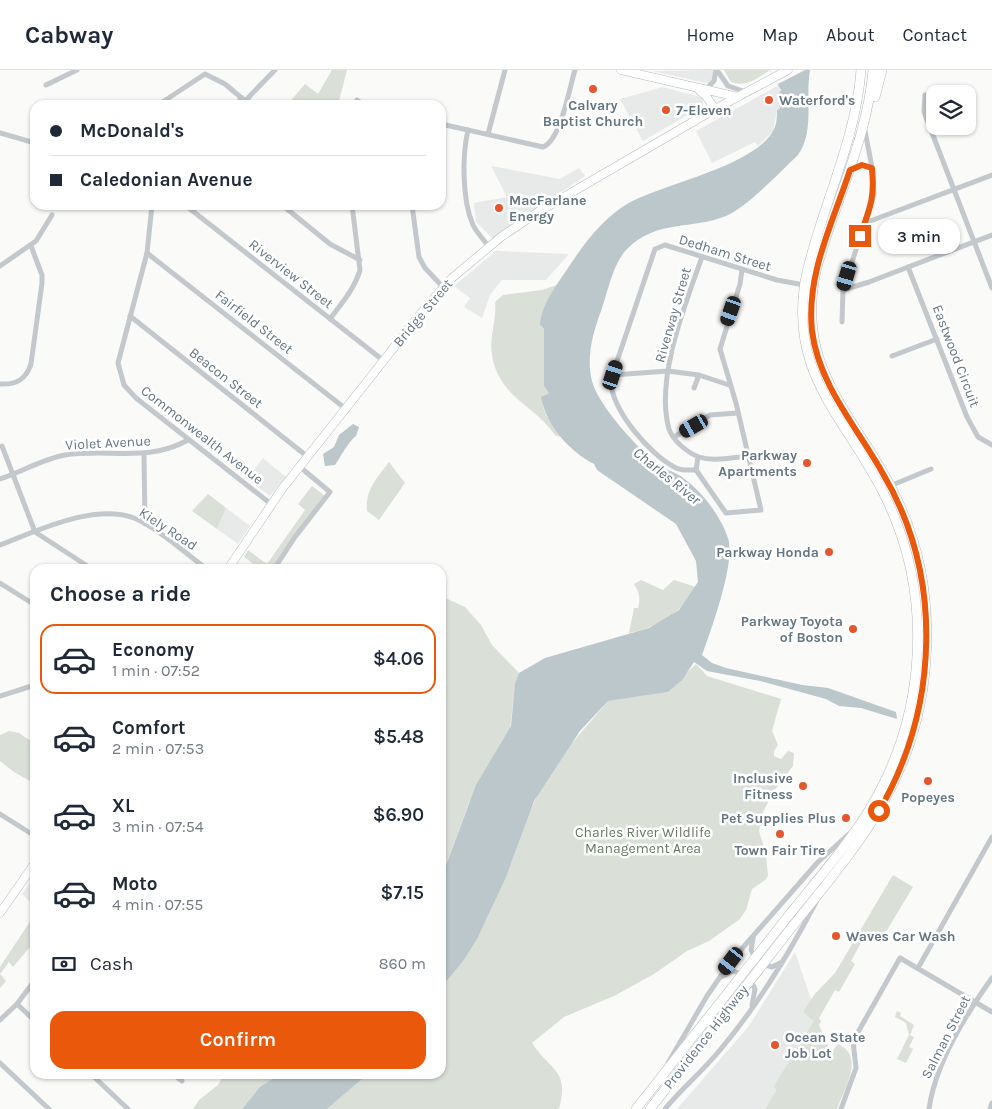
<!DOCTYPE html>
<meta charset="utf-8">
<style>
:root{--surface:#fff;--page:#f6f6f7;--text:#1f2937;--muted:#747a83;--line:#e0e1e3;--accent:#ea580c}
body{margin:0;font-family:Karla,sans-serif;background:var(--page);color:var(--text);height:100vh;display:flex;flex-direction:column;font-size:19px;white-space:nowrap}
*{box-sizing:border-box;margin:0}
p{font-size:16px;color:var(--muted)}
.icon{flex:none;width:28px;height:28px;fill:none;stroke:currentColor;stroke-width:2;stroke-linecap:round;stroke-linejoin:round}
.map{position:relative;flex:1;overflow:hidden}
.sheet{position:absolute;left:30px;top:494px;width:416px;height:515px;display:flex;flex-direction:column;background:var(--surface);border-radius:15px;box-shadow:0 1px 4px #0004}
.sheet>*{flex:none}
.banner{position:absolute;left:30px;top:30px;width:416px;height:110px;border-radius:15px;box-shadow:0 1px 4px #0004;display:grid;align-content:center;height:110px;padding:0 20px;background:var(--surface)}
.fabs{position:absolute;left:926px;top:15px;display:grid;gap:10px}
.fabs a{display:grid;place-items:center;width:50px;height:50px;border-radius:10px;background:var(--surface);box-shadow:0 1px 4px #0004;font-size:25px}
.end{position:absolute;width:22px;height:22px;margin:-11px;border:6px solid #ea580c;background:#fff;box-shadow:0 0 0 2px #fff}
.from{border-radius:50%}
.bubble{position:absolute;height:35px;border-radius:15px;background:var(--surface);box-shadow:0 1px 4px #0004;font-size:16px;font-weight:600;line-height:35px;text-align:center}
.car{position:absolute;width:15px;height:30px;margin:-15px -8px;border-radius:6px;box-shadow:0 0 4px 1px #0007;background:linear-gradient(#222 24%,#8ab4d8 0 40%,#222 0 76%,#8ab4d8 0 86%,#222 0)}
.banner b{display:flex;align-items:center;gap:18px;height:48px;font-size:19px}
.banner b+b{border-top:1px solid var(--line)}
.banner i{width:12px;height:12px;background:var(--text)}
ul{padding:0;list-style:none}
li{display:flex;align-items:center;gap:15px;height:70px;margin:0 10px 8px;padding:0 10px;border:2px solid transparent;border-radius:15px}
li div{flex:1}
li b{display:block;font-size:19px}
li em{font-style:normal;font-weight:600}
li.current{border-color:var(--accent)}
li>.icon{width:45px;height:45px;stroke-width:1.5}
h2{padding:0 20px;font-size:22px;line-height:60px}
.pay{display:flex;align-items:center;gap:12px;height:55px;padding:0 20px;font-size:19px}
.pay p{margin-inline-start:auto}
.action{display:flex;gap:10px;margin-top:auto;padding:10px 20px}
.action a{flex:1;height:58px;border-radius:15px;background:var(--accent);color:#fff;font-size:20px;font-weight:600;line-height:58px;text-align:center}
header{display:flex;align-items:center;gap:30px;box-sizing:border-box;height:70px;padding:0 25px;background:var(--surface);border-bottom:1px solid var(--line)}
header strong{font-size:24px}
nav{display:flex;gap:28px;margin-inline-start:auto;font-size:18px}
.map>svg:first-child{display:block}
</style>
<header>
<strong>Cabway</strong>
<nav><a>Home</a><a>Map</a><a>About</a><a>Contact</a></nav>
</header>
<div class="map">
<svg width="992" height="1039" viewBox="0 0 992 1039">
<rect width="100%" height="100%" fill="#fafaf8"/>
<!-- built -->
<g fill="#e8e9e9">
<path d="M 713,0 L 713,8 L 709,13 L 706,13 L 652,1 Z"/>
<path d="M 779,15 L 784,40 L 777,40 L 773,61 L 758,76 L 755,72 L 712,93 L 696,61 Z"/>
<path d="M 663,17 L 700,27 L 703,30 L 703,36 L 643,71 L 620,29 Z"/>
<path d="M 491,96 L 560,109 L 579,98 L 585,106 L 493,169 L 476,152 L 474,133 L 507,127 Z"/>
<path d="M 497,180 L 499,181 L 569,184 L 546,210 L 502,210 L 490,225 L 482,248 L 464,237 L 470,228 L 454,216 Z"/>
<path d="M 263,388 L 286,407 L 270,426 L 247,409 Z"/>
<path d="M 226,438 L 250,456 L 238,474 L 217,459 Z"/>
<path d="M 35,805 L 35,837 L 22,824 Z"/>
<path d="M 795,882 L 817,947 L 765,1039 L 677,1039 L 749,956 Z"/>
</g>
<!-- green -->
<g fill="#dadfd7">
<path d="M 332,0 L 347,0 L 338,35 L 287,35 L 305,14 L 318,24 Z"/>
<path d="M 724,0 L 770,0 C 758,8 744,19 730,11 Z"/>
<path d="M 557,215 L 541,247 L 540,255 L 544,259 L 544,316 L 549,323 L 543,326 C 539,342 554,354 560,367 L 555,365 C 534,334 499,328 492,285 C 489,267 497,250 495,232 L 503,225 L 542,220 Z"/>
<path d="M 389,392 L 405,413 L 379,450 L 367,441 C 365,420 377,408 389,392 Z"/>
<path d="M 312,416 L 325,426 L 272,499 L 260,499 L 244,487 L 248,480 L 267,494 L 305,440 L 298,434 Z"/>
<path d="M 208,424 L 226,438 L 217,459 L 192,441 Z"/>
<path d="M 641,510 L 663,520 L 674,510 L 696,517 C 683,542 657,558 629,563 L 634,538 L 638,538 C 641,529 639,522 634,514 Z"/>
<path d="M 441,526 L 465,537 L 481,555 L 492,575 L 519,603 L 515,613 L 510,660 L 469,733 L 441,809 Z"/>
<path d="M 696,594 L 707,606 L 781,629 L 772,661 L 778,675 L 774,681 L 774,686 L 781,689 L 788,681 L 794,683 L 793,696 L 774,721 L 763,742 L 759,761 L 766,784 L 768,806 L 765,810 L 752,819 L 746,840 L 740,849 L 709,871 L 687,881 L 654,904 L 614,926 L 564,947 L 532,973 C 550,1001 570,999 559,1039 L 327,1039 L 368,1004 L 441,1004 L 441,932 L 443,929 L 441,928 L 441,918 L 464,890 L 487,848 L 513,788 L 526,749 L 550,699 L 608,631 L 666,622 Z"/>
<path d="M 9,661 L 19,663 L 35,674 L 35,714 L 14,702 L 0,691 L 0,665 Z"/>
<path d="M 893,805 L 913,817 L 881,870 L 867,862 L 851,891 L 855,894 L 839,922 L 835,920 L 819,948 L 821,951 L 819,955 L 831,983 L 838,974 C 865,986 845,1018 837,1039 L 765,1039 L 776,1020 L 774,1016 L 814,951 L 803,942 L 814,925 L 835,903 Z"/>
<path d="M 35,844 L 35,871 L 13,897 L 9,892 L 0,904 L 6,911 L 0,918 L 0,897 Z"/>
<path d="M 897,941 L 901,943 L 900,946 L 914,955 L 910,965 L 914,967 L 909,977 L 913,979 L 906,993 L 897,989 L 909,965 L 906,953 L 895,947 Z"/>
<path d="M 224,1004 L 280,1004 L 257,1021 L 242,1039 L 193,1039 L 199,1030 L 218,1015 Z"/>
</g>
<!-- water -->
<g fill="#bbc7cb">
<path d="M 770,0 L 810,0 C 805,28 815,61 798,85 C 780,102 747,137 726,146 C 692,160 657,149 627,179 C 613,193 608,221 601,241 C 593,262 586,288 592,311 C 598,335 639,381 660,395 C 665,399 671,401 677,404 C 698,416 720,444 728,468 C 736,492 711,560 702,585 L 712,593 L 726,598 L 802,615 L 828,618 L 896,642 L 897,649 L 861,638 L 839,636 L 826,629 L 760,611 L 707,601 L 694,592 L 682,610 L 668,622 L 608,631 L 580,661 L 534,731 L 506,807 L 478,867 L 464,890 L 441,918 L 441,809 L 476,715 L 511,656 L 515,613 L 519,603 L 545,588 L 649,558 L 679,540 L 698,512 L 696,491 L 676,454 L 597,400 L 594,394 C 569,381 546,355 541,327 L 549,323 L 544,316 L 544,259 L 540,255 C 541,236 556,216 566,201 C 583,175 601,150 627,134 C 661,114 757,96 774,59 C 777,53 777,46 777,40 L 780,39 L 777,26 L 781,20 Z"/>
<path d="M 353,354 L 359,357 L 356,366 C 348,372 341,386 335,395 L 325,396 L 323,384 L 334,377 L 339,365 Z"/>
<path d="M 280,1004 L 368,1004 L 327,1039 L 242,1039 L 260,1017 Z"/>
</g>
<!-- pier -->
<path fill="#fafaf8" d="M 770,0 L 805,0 L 778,14 Z"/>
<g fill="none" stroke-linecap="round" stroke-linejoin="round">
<!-- secondary casing -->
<g stroke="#b3babf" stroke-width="9">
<g id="secondary">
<path d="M 621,0 L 738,27"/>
<path d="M 698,19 L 706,26 L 715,39"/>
</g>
</g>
<!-- primary casing -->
<g stroke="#b5babe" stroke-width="9">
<g id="primary">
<path d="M 228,499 L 282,419 L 426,237 L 452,208 L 501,167 L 538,142 L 715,39 L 788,0"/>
<path d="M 0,843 L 35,793"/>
</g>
</g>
<!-- trunk casing -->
<g stroke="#b4b9bd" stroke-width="10">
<g id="trunk">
<path d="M 875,27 L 882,0"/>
<path d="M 636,1039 C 683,979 731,919 778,859 C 809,819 845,780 871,737 C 928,641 934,520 882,420 C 842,343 786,300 807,202 C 823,134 856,70 861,0"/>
<path d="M 650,1039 C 696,980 742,921 788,862 C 821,820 858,778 884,731 C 937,637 942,515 892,419 C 852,342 795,297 816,201 C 834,133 867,71 873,0"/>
</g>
</g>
<!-- minor -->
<g stroke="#c3c8cc" stroke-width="5">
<path d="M 717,0 L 728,16 L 746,22"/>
<path d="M 46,15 L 77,0"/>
<path d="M 706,19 L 714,11 L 716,0"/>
<path d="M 925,25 L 924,42 L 992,218"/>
<path d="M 357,30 L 364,35"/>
<path d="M 245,31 L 275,0"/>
<path d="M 158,35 L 205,4 L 225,14 L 250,35"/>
<path d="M 236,35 L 242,28"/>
<path d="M 441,54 L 543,77 C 561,70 569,19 575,0"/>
<path d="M 468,60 C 462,86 462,130 473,155 C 477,163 484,170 489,177"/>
<path d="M 0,63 L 35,73"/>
<path d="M 488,64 L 505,0"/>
<path d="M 851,100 L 862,95 L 871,98"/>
<path d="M 152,135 L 147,183 L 118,293 L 124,315 L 136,328 L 271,434"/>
<path d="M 185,135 L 384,291"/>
<path d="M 282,135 L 330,174 L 360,190"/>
<path d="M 412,135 L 419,187 L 425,198 L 443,217"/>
<path d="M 865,153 L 992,105"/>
<path d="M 147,183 L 346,339"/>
<path d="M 702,187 C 685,235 655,309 669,359 C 673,371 688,383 699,387 C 714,392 733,387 749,386"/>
<path d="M 0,196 L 36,171 L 52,145"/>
<path d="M 908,197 L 967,347 L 978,367 L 992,375"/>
<path d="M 843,220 L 869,212 L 992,165"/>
<path d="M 130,246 L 308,387"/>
<path d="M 330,249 C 341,234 355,218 360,200 L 352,135"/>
<path d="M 842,252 L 843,220 L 874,124 L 871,92 L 864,56"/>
<path d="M 892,286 L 937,269"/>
<path d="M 613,305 L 668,301 L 699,305 L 729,315"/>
<path d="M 0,314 C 17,315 26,309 31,294 L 42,213 L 42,205 L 31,176"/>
<path d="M 694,318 L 699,305"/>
<path d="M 674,367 L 710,345 L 738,343"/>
<path d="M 2,376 L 35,462 L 92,499"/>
<path d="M 144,384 L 145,454"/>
<path d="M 698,387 L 696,400 C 690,400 682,401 676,398 C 650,385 610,339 611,309 L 655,179 L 665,175 L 777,210 L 804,215"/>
<path d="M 696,400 L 726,443 L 761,440 L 736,333 L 720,279 L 740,214 L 742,200"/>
<path d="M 0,409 C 21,402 43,389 65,385 C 109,378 147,393 188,370"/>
<path d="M 890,416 L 931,399"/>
<path d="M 0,475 C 37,461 94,433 134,448 C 158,458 185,483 207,499"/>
<path d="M 232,493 L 241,499"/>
<path d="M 274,499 L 295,467 L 330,422 L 300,397"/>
<path d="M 0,513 L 35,535"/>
<path d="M 0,626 L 35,615"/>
<path d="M 0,744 L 35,766"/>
<path d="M 753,868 L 751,880 L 758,893 L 772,897 L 782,892"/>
<path d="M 918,898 L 992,767"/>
<path d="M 721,907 L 733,901 L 748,906 L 755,919 L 752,935"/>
<path d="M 17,934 L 35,951"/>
<path d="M 0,950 L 17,934 L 35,910"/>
<path d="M 0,993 L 49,1039"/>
<path d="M 668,993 L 707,926 L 731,891 L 818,792 L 850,763"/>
<path d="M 91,1004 L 128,1039"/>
<path d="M 173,1004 L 182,1011"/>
<path d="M 665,1039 C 682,1018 703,1001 720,980 C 758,935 789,884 816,832"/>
<path d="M 841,1039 L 856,998 L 853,971 L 900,888 L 992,942"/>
<path d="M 929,1039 C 935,995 966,944 992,908"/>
<path d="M 990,1039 L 992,1033"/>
</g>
<!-- secondary -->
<use href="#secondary" stroke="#fff" stroke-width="8"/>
<!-- primary -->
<use href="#primary" stroke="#fff" stroke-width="8"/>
<!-- trunk -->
<use href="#trunk" stroke="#fff" stroke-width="9"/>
</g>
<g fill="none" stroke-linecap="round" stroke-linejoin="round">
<!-- route -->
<path stroke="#ea580c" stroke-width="6" d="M 860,166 C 870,138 875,128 872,98 L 862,95 L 850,100 C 833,152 806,204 812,261 C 819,315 856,356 882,402 C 944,506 939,637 879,741"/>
</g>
<!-- markers -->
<g fill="#e4572e" stroke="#fff" stroke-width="2">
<circle cx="593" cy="19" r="5"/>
<circle cx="769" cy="30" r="5"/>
<circle cx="666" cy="40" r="5"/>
<circle cx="499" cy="138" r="5"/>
<circle cx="807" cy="393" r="5"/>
<circle cx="829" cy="482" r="5"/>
<circle cx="853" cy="559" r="5"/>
<circle cx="928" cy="711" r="5"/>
<circle cx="803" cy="716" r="5"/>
<circle cx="846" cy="748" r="5"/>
<circle cx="780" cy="764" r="5"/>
<circle cx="836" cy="866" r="5"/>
<circle cx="775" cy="975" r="5"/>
</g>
<g text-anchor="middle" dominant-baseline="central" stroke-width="5" stroke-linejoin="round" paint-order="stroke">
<!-- poi labels -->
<g font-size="14" font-weight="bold" fill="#657683" stroke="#fff" text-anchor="start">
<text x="779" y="30">Waterford's</text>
<text x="593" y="35" text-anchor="middle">Calvary<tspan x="593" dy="16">Baptist Church</tspan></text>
<text x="676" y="40">7-Eleven</text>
<text x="509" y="130">MacFarlane<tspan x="509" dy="16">Energy</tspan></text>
<text x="797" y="385" text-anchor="end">Parkway<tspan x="797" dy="16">Apartments</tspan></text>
<text x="819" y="482" text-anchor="end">Parkway Honda</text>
<text x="843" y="551" text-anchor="end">Parkway Toyota<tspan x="843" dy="16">of Boston</tspan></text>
<text x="793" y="708" text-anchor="end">Inclusive<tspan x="793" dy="16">Fitness</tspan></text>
<text x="928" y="727" text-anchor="middle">Popeyes</text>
<text x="836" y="748" text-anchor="end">Pet Supplies Plus</text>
<text x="780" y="780" text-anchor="middle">Town Fair Tire</text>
<text x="846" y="866">Waves Car Wash</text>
<text x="785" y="967">Ocean State<tspan x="785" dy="16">Job Lot</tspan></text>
</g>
<!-- street labels -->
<g font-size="14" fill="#657683" stroke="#fff">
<text transform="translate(725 183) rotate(17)">Dedham Street</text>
<text transform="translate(291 204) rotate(38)">Riverview Street</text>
<text transform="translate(423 243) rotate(-50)">Bridge Street</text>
<text transform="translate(673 245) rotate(-74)">Riverway Street</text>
<text transform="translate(254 252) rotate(38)">Fairfield Street</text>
<text transform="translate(956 286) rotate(69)">Eastwood Circuit</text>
<text transform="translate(226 308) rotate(38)">Beacon Street</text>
<text transform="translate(202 365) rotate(38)">Commonwealth Avenue</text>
<text transform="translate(108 373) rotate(-3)">Violet Avenue</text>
<text transform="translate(168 459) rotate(33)">Kiely Road</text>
<text transform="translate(706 967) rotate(-52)">Providence Highway</text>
<text transform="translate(946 967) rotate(-63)">Salman Street</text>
</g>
<!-- park labels -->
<g font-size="14" fill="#687a64" stroke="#fff">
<text x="643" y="762">Charles River Wildlife<tspan x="643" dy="16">Management Area</tspan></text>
</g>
<!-- water labels -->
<g font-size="15" font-style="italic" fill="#60757c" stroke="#fff">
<text transform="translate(667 406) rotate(39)">Charles River</text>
</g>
</g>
</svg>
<div class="fabs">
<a><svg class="icon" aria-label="layers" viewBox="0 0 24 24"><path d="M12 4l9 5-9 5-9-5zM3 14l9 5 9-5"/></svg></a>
</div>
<i class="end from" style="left:879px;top:741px"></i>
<i class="end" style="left:860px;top:166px"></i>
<div class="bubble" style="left:878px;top:149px;width:82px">3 min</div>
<i class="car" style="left:847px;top:206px;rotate:197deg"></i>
<i class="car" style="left:731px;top:241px;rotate:199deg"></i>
<i class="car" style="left:613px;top:305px;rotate:18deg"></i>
<i class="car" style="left:694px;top:356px;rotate:240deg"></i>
<i class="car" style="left:731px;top:891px;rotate:217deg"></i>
<div class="banner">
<b><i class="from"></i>McDonald's</b>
<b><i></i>Caledonian Avenue</b>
</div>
<section class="sheet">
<h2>Choose a ride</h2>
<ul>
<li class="current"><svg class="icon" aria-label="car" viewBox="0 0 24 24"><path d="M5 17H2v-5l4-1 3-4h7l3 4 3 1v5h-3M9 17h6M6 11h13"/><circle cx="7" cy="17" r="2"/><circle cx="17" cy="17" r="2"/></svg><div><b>Economy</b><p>1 min · 07:52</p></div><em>$4.06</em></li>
<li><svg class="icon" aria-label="car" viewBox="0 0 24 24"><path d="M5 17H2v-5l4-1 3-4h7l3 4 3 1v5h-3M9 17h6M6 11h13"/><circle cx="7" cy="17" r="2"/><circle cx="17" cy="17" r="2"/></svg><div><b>Comfort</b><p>2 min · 07:53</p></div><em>$5.48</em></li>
<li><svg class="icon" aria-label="car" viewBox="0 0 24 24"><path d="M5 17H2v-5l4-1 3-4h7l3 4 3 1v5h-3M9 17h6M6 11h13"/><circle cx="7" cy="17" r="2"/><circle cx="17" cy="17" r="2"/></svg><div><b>XL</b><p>3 min · 07:54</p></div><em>$6.90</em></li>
<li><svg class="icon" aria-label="car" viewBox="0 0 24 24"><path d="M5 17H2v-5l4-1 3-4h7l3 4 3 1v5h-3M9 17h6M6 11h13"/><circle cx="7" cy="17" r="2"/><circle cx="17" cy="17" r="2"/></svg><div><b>Moto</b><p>4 min · 07:55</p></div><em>$7.15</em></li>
</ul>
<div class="pay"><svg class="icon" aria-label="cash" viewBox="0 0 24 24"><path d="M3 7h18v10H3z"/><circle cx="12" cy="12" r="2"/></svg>Cash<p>860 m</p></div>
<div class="action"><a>Confirm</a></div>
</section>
</div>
